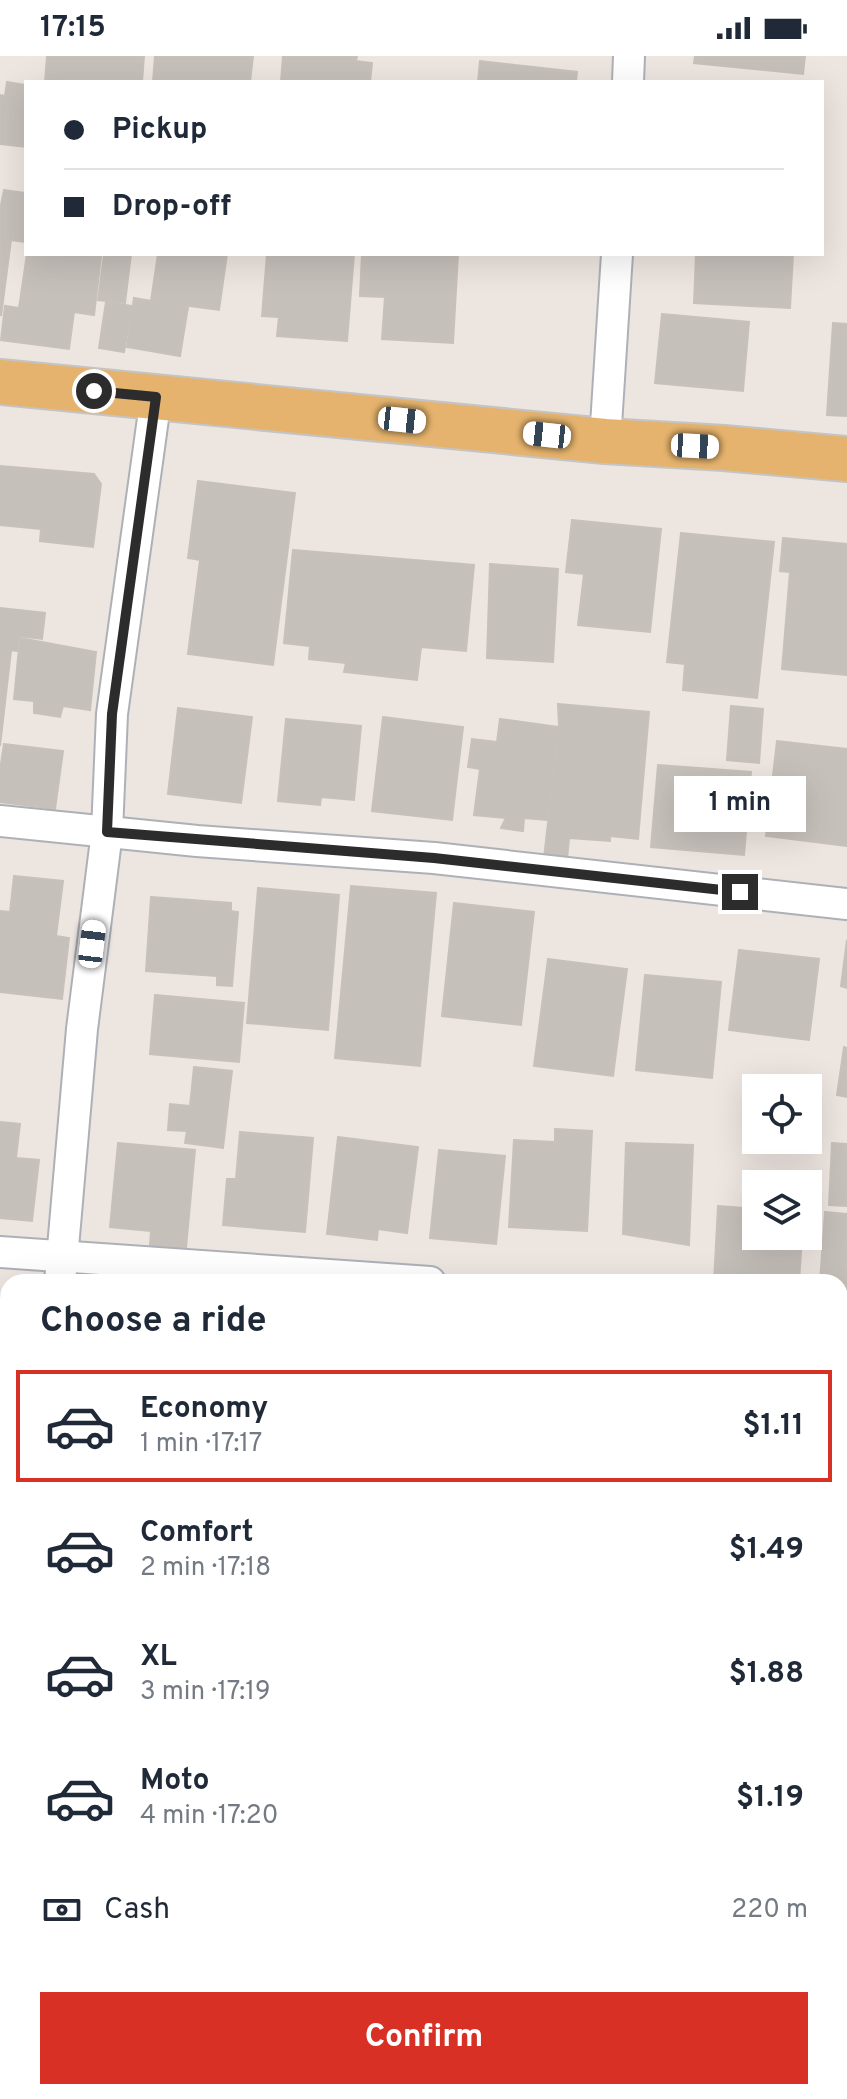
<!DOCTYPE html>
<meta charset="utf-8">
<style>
:root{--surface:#fff;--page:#f6f6f7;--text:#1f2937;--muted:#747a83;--line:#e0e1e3;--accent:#d93025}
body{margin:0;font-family:Overpass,sans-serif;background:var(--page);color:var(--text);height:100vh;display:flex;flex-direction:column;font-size:30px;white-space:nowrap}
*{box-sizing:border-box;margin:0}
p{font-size:26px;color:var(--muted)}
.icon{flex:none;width:44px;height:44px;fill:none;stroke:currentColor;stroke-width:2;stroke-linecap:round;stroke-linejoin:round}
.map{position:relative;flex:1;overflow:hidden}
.panel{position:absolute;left:0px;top:1218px;width:848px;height:826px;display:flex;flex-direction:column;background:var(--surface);border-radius:24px 24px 0 0;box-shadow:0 8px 32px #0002}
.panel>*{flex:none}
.guide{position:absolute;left:24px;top:24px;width:800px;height:176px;border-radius:0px;box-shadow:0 8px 32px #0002;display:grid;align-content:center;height:176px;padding:0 40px;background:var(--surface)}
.fabs{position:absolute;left:742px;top:1018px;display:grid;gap:16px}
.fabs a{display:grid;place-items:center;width:80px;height:80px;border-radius:0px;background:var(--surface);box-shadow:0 8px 32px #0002;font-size:40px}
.end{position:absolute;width:36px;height:36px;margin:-18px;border:10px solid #2c2c2c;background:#fff;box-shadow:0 0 0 4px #fff}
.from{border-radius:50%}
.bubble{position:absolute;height:56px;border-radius:0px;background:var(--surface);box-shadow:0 8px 32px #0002;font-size:26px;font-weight:700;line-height:56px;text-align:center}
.car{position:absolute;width:24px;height:48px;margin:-24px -12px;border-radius:10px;box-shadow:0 0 6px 2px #0007;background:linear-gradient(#fff 24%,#345 0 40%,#fff 0 76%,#345 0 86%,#fff 0)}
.guide b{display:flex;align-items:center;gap:28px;height:76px;font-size:30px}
.guide b+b{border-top:2px solid var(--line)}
.guide i{width:20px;height:20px;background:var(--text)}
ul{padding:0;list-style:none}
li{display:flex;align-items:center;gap:24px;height:112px;margin:0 16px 12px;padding:0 24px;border:4px solid transparent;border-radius:0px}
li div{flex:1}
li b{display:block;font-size:30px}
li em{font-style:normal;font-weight:700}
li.selected{border-color:var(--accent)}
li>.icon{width:72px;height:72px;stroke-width:1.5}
h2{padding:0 40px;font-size:36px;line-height:96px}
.pay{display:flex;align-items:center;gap:20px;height:88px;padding:0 40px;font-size:30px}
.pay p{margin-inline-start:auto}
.action{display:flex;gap:16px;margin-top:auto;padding:16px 40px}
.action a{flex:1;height:92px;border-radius:0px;background:var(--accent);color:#fff;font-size:32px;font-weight:700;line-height:92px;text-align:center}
.status{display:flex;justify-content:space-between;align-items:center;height:56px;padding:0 40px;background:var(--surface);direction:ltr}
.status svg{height:22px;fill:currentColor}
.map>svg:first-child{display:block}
</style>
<div class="status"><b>17:15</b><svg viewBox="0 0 49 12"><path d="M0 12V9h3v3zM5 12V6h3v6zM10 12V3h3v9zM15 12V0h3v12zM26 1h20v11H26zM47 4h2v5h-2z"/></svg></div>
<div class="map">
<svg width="847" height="2043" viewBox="0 0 847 2043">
<rect width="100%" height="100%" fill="#ede5e0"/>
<!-- building -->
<g fill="#c6c0bb" stroke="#c8c0ba" stroke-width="2">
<path d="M 47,0 L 144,0 L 142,26 L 45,26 Z"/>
<path d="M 155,0 L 253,0 L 250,26 L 153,26 Z"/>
<path d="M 283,0 L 357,0 L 356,5 L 372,7 L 370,26 L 281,26 Z"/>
<path d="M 695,0 L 805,0 L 803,18 L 694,7 Z"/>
<path d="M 480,5 L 577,16 L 576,26 L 478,26 Z"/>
<path d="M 7,26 L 26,29 L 26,91 L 0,88 L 0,39 L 5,40 Z"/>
<path d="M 4,134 L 26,137 L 26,186 L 11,184 L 1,260 L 0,154 Z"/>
<path d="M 27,198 L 101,200 L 94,259 L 74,256 L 69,293 L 1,284 L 5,250 L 19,252 Z"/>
<path d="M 104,198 L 131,198 L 125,247 L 98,244 Z"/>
<path d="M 158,198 L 227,198 L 219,254 L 151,245 Z"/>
<path d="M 267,198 L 354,198 L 347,285 L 277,280 L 279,261 L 262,260 Z"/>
<path d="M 362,198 L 458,198 L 453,287 L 382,283 L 385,241 L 360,240 Z"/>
<path d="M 696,198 L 793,198 L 790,252 L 694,247 Z"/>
<path d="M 134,242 L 188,251 L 180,300 L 127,291 Z"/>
<path d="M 106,246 L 132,250 L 124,296 L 99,292 Z"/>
<path d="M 662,258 L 749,266 L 743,335 L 655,327 Z"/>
<path d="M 833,267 L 847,268 L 847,360 L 827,359 Z"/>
<path d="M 0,410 L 94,418 L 101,428 L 93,491 L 40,485 L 41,473 L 0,469 Z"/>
<path d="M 198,425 L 295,437 L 273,609 L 188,598 L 200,504 L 188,502 Z"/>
<path d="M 572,464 L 661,473 L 650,576 L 578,569 L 584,518 L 566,516 Z"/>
<path d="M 681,477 L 774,486 L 757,642 L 683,634 L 685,608 L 667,606 Z"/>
<path d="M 783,482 L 847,488 L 847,619 L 782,613 L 790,516 L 780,515 Z"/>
<path d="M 293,494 L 474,509 L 466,595 L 421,591 L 417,624 L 344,616 L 346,607 L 309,603 L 310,590 L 284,587 Z"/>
<path d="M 490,508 L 558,513 L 553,606 L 487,602 Z"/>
<path d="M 0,552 L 45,557 L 42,583 L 19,580 L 17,595 L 0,593 Z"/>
<path d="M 20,582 L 96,596 L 90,654 L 63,650 L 60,661 L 34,657 L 34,645 L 14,643 Z"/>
<path d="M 0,594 L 11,595 L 0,690 Z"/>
<path d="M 558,648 L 649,656 L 638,783 L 610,780 L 610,785 L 569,782 L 567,804 L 544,802 L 559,671 Z"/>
<path d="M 731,650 L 763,653 L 759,707 L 727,704 Z"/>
<path d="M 178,652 L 252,661 L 241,747 L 168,738 Z"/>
<path d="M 383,661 L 463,671 L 452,764 L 372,755 Z"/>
<path d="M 286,663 L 361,670 L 354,744 L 321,741 L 320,749 L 278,745 Z"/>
<path d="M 500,663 L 559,671 L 547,764 L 524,762 L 523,775 L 501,772 L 506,762 L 474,759 L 480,713 L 468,711 L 472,683 L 497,686 Z"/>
<path d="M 777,685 L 847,693 L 847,790 L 766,780 Z"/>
<path d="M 4,688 L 63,695 L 55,753 L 0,746 L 0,714 Z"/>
<path d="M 658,709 L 751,716 L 744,799 L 651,791 Z"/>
<path d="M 14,820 L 63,825 L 56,880 L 69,882 L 62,943 L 0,936 L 0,855 L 10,856 Z"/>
<path d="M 351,830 L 436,837 L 420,1010 L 335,1002 Z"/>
<path d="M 258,832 L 339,839 L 328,974 L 247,967 Z"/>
<path d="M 151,841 L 231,847 L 231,855 L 238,856 L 232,930 L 217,929 L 217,920 L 146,915 Z"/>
<path d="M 454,847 L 534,856 L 521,969 L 442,960 Z"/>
<path d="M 847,884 L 847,932 L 841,930 Z"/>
<path d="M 739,894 L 819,903 L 809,984 L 729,974 Z"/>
<path d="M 548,903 L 627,913 L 613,1020 L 534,1010 Z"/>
<path d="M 645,919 L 721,926 L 712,1022 L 636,1014 Z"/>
<path d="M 155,939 L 244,947 L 239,1006 L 150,998 Z"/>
<path d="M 844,991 L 847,992 L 847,1041 L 837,1039 Z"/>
<path d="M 194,1011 L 232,1015 L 223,1092 L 185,1087 L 187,1075 L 168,1074 L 170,1048 L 190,1050 Z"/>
<path d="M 0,1066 L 20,1068 L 16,1102 L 39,1104 L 32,1165 L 0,1162 Z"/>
<path d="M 555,1073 L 592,1075 L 587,1175 L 509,1171 L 514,1084 L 555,1086 Z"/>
<path d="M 240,1076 L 313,1082 L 305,1176 L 223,1169 L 227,1123 L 236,1123 Z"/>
<path d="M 338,1081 L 418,1091 L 407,1177 L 378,1173 L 377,1184 L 327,1178 Z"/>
<path d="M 118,1087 L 195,1094 L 186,1192 L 150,1189 L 151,1175 L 110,1171 Z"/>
<path d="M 626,1087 L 693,1089 L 689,1189 L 623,1178 Z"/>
<path d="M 832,1087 L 847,1088 L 847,1150 L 829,1149 Z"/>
<path d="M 439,1094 L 505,1100 L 496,1188 L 430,1182 Z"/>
<path d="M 718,1150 L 756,1153 L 756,1180 L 802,1180 L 799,1226 L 714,1226 Z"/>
<path d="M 825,1156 L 847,1158 L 847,1259 L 840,1259 L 840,1226 L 820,1226 Z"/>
<path d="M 0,1240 L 8,1241 L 6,1333 L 0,1333 Z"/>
<path d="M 0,1439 L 8,1440 L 0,1497 Z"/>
<path d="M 840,1543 L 847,1544 L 847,1649 L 840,1648 Z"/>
<path d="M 840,1761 L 847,1761 L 840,1833 Z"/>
<path d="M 840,1867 L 847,1867 L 847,1912 L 840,1911 Z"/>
<path d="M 840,1935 L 847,1936 L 847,2043 L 780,2043 L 781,2036 L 840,2036 Z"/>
<path d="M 400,2036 L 432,2036 L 432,2043 L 400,2041 Z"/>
<path d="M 510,2036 L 536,2036 L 536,2043 L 509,2043 Z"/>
<rect x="644" y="2036" width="80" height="7"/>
</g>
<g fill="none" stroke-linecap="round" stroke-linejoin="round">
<!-- street casing -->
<g stroke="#adb1b7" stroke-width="34">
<g id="street">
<path d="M 628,26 L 629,0"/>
<path d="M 605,385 L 617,198"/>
<path d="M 0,765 L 197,785 L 434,802 L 847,848"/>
<path d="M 0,1196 L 430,1226"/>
<path d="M 60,1226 L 82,973 L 107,776 L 112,658 L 156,341"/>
<path d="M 840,1279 L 847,1279"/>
<path d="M 0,1636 L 8,1638"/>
<path d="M 840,1724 L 847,1724"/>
<path d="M 0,1916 L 8,1829"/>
<path d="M 0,2022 L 8,2024"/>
<path d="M 76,2036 L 115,2043"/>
</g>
</g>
<!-- primary casing -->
<g stroke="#c4c4c4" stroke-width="48">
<path id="primary" d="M 0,326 L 605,385 L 724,392 L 847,403"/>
</g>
<!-- street -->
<use href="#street" stroke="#fff" stroke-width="30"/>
<!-- primary -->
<use href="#primary" stroke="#e5b36d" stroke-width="44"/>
</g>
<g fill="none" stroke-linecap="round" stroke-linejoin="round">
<!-- route -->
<path stroke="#2c2c2c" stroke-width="10" d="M 94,335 L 156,341 L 112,658 L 107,776 L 434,802 L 740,836"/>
</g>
</svg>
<div class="fabs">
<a><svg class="icon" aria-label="locate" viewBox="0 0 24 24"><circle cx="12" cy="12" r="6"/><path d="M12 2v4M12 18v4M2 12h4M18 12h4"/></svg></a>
<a><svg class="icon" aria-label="layers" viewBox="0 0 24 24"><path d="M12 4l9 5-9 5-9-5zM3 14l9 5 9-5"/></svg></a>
</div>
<i class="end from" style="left:94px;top:335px"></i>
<i class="end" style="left:740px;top:836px"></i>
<div class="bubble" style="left:674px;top:720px;width:132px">1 min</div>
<i class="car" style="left:402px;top:364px;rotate:96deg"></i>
<i class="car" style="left:547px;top:379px;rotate:276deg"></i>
<i class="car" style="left:695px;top:390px;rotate:93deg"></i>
<i class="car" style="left:92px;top:888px;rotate:7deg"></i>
<div class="guide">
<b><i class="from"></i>Pickup</b>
<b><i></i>Drop-off</b>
</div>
<section class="panel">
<h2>Choose a ride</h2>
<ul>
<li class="selected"><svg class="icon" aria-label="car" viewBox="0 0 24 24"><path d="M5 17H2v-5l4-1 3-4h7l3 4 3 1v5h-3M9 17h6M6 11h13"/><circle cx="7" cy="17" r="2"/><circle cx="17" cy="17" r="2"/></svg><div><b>Economy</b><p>1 min · 17:17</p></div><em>$1.11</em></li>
<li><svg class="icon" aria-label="car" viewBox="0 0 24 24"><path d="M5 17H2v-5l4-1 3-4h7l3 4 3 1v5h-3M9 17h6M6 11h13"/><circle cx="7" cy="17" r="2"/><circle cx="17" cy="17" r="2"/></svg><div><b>Comfort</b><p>2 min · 17:18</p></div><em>$1.49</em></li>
<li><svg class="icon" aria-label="car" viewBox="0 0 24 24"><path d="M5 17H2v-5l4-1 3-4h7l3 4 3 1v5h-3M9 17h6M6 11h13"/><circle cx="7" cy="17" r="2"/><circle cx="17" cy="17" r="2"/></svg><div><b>XL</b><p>3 min · 17:19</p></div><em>$1.88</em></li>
<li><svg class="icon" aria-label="car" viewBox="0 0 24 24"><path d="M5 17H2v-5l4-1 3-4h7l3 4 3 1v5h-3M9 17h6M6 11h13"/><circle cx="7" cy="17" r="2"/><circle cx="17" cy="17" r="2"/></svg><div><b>Moto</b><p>4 min · 17:20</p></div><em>$1.19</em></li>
</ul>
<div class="pay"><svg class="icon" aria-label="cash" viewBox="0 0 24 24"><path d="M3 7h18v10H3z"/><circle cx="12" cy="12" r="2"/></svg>Cash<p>220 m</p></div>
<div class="action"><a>Confirm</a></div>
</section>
</div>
